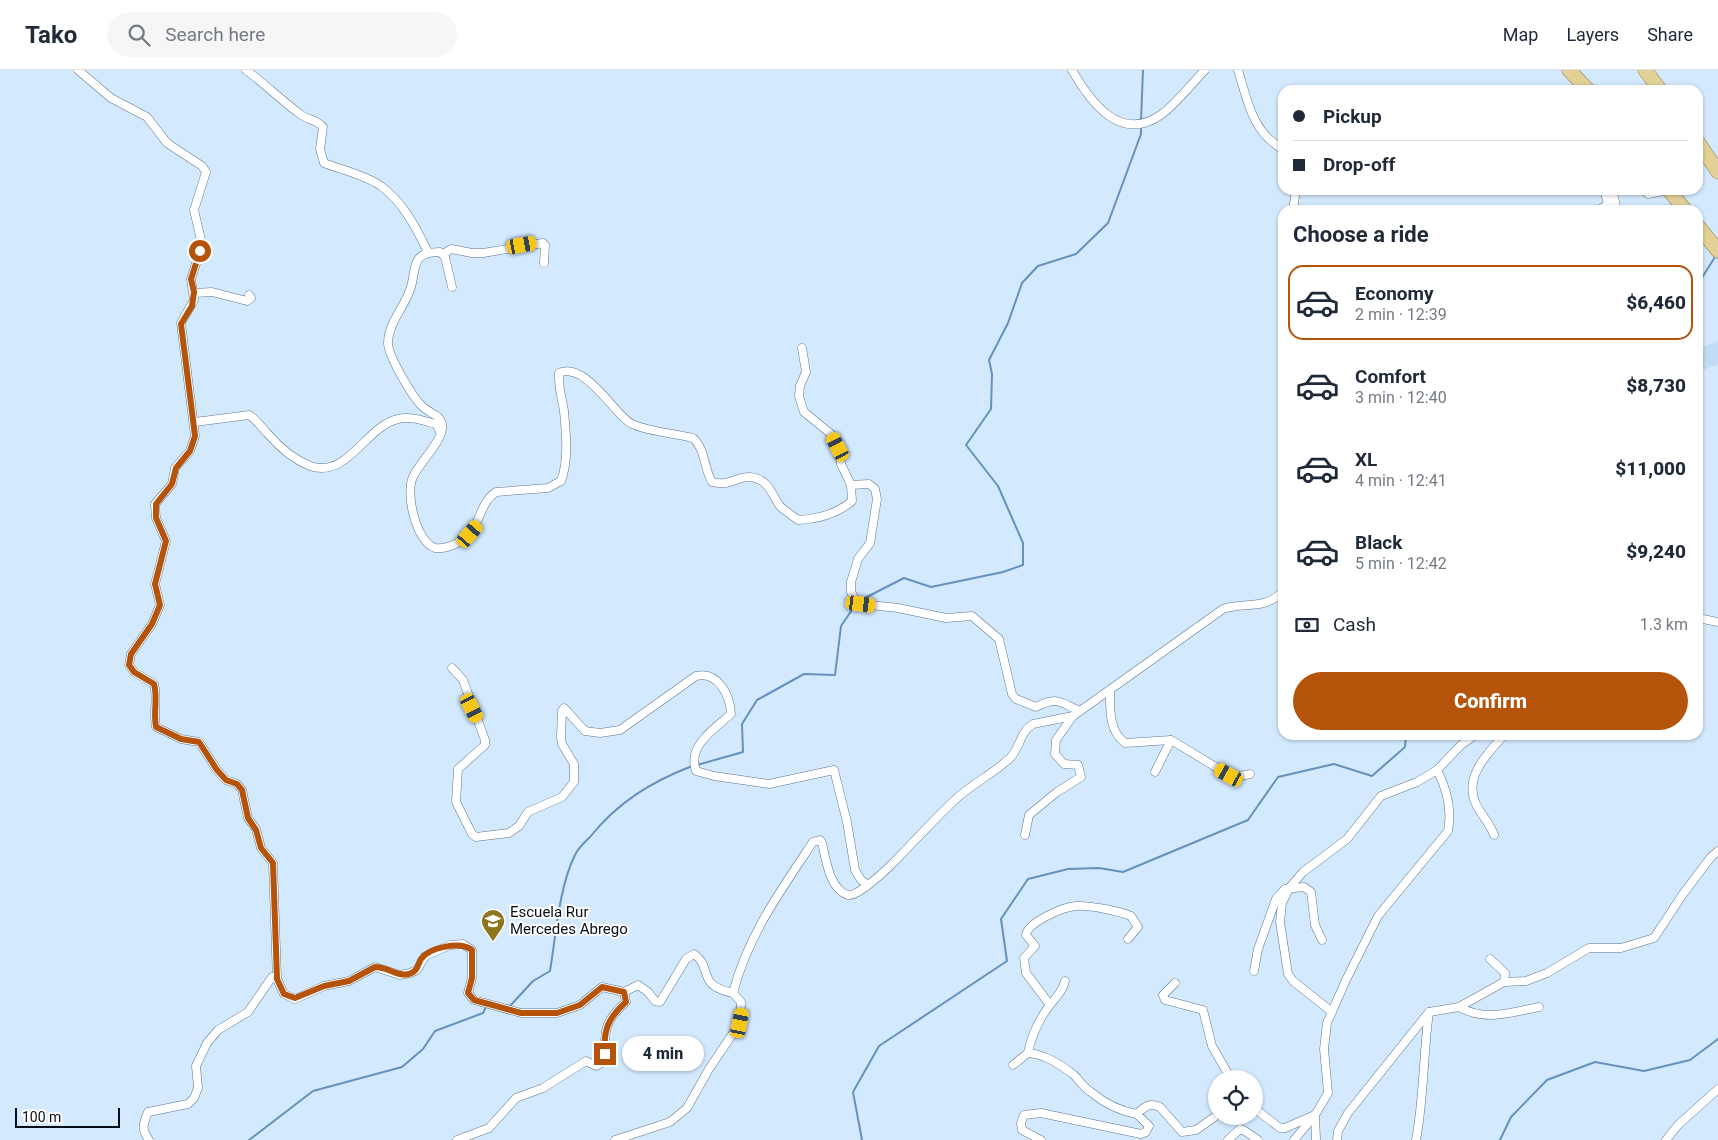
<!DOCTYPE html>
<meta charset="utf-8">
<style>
:root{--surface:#fff;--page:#f6f6f7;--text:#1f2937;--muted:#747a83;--line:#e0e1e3;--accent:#b45309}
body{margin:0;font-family:Roboto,sans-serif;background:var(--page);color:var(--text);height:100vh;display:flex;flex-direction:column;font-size:19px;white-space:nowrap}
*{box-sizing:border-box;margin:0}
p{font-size:16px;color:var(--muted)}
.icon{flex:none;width:28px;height:28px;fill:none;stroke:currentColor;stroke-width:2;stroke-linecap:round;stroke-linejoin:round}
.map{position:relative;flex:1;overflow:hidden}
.details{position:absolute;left:1278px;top:135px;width:425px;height:535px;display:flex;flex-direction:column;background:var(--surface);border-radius:15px;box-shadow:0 1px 4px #0004}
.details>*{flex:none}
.top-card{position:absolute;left:1278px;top:15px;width:425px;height:110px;border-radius:15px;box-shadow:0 1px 4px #0004;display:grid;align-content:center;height:110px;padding:0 15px;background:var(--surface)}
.buttons{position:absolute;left:1208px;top:1000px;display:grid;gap:10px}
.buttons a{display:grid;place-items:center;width:55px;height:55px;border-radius:50%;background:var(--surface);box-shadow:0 1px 4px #0004;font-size:25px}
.scale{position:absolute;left:15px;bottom:12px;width:105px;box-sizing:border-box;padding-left:5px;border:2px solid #060f18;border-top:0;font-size:14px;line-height:18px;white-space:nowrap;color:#060f18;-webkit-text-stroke:4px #fff;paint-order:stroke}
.end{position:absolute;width:22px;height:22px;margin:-11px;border:6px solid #b45309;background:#fff;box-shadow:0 0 0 2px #fff}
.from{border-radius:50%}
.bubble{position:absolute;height:35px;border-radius:18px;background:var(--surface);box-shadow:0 1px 4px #0004;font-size:16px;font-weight:800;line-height:35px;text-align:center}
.car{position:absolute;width:15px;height:30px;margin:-15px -8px;border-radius:6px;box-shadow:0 0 4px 1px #0007;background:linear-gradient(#f5c518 24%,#345 0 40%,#f5c518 0 76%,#345 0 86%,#f5c518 0)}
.top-card b{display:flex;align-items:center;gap:18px;height:48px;font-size:19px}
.top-card b+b{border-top:1px solid var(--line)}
.top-card i{width:12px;height:12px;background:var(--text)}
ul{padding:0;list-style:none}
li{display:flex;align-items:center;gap:15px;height:75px;margin:0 10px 8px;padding:0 5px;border:2px solid transparent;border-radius:15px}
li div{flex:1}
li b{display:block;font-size:19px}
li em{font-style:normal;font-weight:800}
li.on{border-color:var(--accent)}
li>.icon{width:45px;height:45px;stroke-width:1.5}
h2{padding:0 15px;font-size:22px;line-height:60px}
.pay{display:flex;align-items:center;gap:12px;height:55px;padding:0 15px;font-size:19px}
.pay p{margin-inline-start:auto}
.action{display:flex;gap:10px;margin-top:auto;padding:10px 15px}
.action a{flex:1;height:58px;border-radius:30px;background:var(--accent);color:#fff;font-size:20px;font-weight:800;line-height:58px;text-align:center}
header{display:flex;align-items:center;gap:30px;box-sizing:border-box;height:70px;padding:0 25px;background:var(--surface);border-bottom:1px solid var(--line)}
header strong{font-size:24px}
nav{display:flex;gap:28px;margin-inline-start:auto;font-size:18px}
.search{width:350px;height:45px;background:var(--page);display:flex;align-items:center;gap:12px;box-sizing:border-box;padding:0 18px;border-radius:28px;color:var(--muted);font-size:19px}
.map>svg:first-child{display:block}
</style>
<header>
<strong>Tako</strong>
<div class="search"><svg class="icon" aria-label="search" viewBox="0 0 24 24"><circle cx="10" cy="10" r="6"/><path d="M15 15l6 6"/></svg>Search here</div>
<nav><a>Map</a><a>Layers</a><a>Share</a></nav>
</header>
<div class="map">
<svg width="1718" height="1070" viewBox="0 0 1718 1070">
<rect width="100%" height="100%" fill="#d3e9fe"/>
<!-- built -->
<path fill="#c1dcf4" d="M 1698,263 L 1703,277 L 1718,271 L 1718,294 L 1698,302 Z"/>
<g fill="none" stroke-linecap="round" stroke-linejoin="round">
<!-- stream -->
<g stroke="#6691ba" stroke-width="2">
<path d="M 1141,51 L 1143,0"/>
<path d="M 1698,214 L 1715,187"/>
<path d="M 859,531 L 904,508 L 931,517 L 1003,502 L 1023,495 L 1023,473 L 998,416 L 966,375 L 991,339 L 992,304 L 989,290 L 1008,253 L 1022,213 L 1038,196 L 1076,184 L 1108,153 L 1141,64 L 1141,55"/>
<path d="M 697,695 L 743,682 L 742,654 L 757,630 L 804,604 L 835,605 L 841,556 L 856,534"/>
<path d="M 505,935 L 510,936 L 533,911 L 550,901 C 556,865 559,817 575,785 C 578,778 585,772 590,767 C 618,732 651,712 692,696"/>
<path d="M 249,1070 L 313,1021 L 402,997 L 423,979 L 435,961 L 483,943 L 486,937"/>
<path d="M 862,1070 L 853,1022 L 879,976 L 1007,891 L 1001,849 L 1028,809 L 1068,799 L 1099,798 L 1123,802 L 1248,750 L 1278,707 L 1334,694 L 1372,706 L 1405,677 L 1406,665"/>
<path d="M 1500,1070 L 1511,1047 L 1547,1010 L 1595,992 L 1644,1001 L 1690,990 L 1718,969"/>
</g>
<!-- minor casing -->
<g stroke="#5d758c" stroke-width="9">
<g id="minor">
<path d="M 78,0 L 111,28 L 147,47 L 167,73 L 202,96 L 206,102 L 194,140 L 201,170 L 200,181 L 191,209 L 194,230 L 181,253 L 195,366 L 190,381 L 175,398 L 172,414 L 155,434 L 156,448 L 166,471 L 155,514 L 160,535 L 152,554 L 131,584 L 129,595 L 134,602 L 154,614 C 158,629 153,642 156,657 L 181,669 L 199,672 L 217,700 L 226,710 L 237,714 L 242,720 L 248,748 L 256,759 L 261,778 L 273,793 L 277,909 L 284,924 L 295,929 L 324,916 L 349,911 L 375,897 L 400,905 L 410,903 L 417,900 L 425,886 L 450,875 L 463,874 L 472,880 L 472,908 L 468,923 L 474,930 L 521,943 L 557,943 L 580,935 L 602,917 L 624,922 L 638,915 L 648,922 L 655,931 L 660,932 L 686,889 L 694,884 C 714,898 695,915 733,923 C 747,867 781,820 813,772 L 820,770 L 822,773 C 826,789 829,819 848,825 C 857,827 884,802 891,795 C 913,773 935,748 958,727 C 974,713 994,703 1010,688 C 1020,678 1020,662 1033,654 L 1073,646 L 1223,539 C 1245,532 1265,540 1282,522"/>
<path d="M 246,0 C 265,14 281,30 300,44 C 308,50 317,50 323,57 L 320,79 L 324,93 C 342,100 365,105 381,116 C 404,133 416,158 428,182"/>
<path d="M 1072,0 C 1091,33 1121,74 1162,44 C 1178,32 1191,14 1205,0"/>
<path d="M 1238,0 C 1248,32 1252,61 1282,79"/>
<path d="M 1612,120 L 1617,140"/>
<path d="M 1643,120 L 1648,124 L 1669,120"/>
<path d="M 1293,140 L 1296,120"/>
<path d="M 1599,140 L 1608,134 L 1605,123 L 1609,120"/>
<path d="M 445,187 L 445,183 L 451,179 L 472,183 L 483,183 L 543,173 L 545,175 L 544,193"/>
<path d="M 452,217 L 445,187 L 440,182 C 414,182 416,193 412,213 C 408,234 389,250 388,272 C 387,284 412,326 421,335 C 426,341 434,343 439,348 C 441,351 443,356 442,359 C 440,374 419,393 413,407 C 405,423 416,472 435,478 C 441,479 448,477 453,475 C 482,465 476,435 496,422 L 548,418 L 561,411 C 569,390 566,363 564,341 C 562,329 558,315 559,303 C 586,291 615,346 632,354 C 650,362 673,363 693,368 C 705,378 704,399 712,412 C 730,417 737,406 750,407 C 768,409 771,422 779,435 C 784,441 792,445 798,450 C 817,449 837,444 852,431 L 851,415"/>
<path d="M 194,223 L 212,222 L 247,231 L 251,228 L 249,225"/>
<path d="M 802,278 L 806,302 L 800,316 L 799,326 L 804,342 L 831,364 L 838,377 L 841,394 L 851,415 L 869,414 L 875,419 L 877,429 L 870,473 L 858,489 L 851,512 L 851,522 L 855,529 L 861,534 L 898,538 L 946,548 L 972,546 L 999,569 L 1012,624 L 1016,629 L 1036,637 C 1058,626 1059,632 1080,641"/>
<path d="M 195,352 L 249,345 C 256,349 262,358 268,364 C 280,378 293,389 310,396 C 348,409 366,356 398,349 C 411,346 424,351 436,354 L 441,363"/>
<path d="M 1698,548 L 1718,552"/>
<path d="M 452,598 L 463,610 L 485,670 L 485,675 L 458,699 L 456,732 L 472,764 L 476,767 L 509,763 L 519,756 L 528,742 L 562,727 L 574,712 L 574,694 L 562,674 L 561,667 L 562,641 L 564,638 L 585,661 L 600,663 L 620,660 L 696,606 C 718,601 730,625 731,644 C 714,659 687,676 696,701 L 714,706 L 769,714 L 834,700 L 847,752 L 855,800 L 861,810 L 867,814"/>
<path d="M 1110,621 C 1110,640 1109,661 1125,673 L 1171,670 L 1229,705 L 1235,707 L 1250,704"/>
<path d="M 1155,702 L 1171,670"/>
<path d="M 1025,765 L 1029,745 L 1057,722 L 1081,707 L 1078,695 L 1064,694 L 1055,684 L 1056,670 L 1073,646"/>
<path d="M 1494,765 C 1490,753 1481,745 1476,734 C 1463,707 1488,683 1504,665"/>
<path d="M 1490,889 L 1505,903 L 1504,912"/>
<path d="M 1254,901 L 1258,879 L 1276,829 L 1285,819 L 1304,817 L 1311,822 L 1315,855 L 1322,870"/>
<path d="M 1175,913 L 1163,925 L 1165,930 L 1203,940 L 1212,976 L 1231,1009"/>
<path d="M 1050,935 L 1026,903 L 1024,888 L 1035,876 L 1026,865 C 1028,852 1063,837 1076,836 C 1089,835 1119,841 1131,846 L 1138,857 L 1128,869"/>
<path d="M 1459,937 C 1486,952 1511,942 1539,937"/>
<path d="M 1332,942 L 1293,911 L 1288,904 L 1280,852 L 1282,833 L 1290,817 L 1303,802 L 1347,769 L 1381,726 L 1417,712 L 1437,700"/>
<path d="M 1028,983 C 1031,967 1040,947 1050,935 C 1057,926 1062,922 1065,911"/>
<path d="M 1013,995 L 1028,983 C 1044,984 1062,995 1074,1005 C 1080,1011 1084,1018 1091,1022 C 1104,1033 1120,1041 1137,1044"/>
<path d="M 1254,1038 L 1280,1058 L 1285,1058 L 1315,1045"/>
<path d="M 1315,1045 L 1316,1070"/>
<path d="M 149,1070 C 141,1059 143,1054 148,1042 L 188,1034 L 194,1028 L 198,1018 L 196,996 L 207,973 L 218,960 L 248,942 L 272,907 L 277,909"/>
<path d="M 457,1070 L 489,1058 L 516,1028 L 543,1018 L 586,991 L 596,996 L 606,991 C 604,962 603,952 626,932 L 624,922"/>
<path d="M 615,1070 L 670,1052 L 687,1038 L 709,999 L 740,953 L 741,932 L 733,923"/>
<path d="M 1041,1070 L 1022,1060 L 1021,1053 L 1024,1045 L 1041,1043 L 1141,1064 L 1146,1062 L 1149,1056 L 1137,1044 C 1144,1037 1150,1032 1160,1037 L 1182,1062 L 1196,1060 L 1216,1046"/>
<path d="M 1228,1070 L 1240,1059 L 1245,1061 L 1258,1070"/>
<path d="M 1294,1070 L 1315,1045 L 1328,1023 L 1324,979 L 1327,953 L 1346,910 L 1378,846 L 1448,761 C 1452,740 1447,719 1437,700 L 1461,675 L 1475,665"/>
<path d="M 1337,1070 L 1338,1061 L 1348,1043 L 1429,942 L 1459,937 L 1504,912 L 1526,911 L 1547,903 L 1589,878 L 1621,878 L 1654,868 L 1683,824 L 1711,787 L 1718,781"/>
<path d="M 1416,1070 C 1424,1028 1423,985 1429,942"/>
<path d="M 1666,1070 L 1678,1055 L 1718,1019"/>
</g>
</g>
<!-- trunk casing -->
<g stroke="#91855a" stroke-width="15">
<g id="trunk">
<path d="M 1569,0 L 1588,20"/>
<path d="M 1645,0 L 1660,20"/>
<path d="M 1698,72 L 1718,102"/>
<path d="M 1669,120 L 1685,140"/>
<path d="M 1698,156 L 1718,181"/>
</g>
</g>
<!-- minor -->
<use href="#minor" stroke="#fff" stroke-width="8"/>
<!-- trunk -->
<use href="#trunk" stroke="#e3d097" stroke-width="14"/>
</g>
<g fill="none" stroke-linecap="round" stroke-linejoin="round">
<!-- route -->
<path stroke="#b45309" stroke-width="6" d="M 200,181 L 191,209 L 194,222 L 192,236 L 181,254 L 195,366 L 190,381 L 176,398 L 172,414 L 156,434 L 156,448 L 166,471 L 155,514 L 160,535 L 152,554 L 131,584 L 129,595 L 134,602 L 154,614 C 158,629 153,642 156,657 L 181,669 L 199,672 L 217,700 L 226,710 L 237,714 L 242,720 L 248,748 L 256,760 L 261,778 L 273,793 L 277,909 L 284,924 L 295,928 L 324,916 L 349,911 L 375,897 C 388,897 397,907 409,904 C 418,901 417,896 421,889 C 430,877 460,871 472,880 L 472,908 L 468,923 L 474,930 L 521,943 L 557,943 L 580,935 L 602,917 L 624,922 L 626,932 C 608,948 603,960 605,984"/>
</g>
<!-- icons -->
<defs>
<g id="school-pin" transform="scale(1.25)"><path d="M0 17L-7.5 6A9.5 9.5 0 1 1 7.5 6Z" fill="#8f761c" stroke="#fff"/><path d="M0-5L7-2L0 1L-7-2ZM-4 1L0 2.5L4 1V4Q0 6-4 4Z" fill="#fff"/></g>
</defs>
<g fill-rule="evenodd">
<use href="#school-pin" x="493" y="851"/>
</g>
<g text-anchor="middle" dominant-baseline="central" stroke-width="4" stroke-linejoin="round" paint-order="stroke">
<!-- poi labels -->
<g font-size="15" fill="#060f18" stroke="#fff" text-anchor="start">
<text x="510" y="842">Escuela Rur<tspan x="510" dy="17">Mercedes Abrego</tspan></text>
</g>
</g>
</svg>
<div class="buttons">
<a><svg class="icon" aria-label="locate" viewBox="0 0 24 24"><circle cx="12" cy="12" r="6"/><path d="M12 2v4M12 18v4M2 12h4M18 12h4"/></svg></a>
</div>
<div class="scale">100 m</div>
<i class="end from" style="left:200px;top:181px"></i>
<i class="end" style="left:605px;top:984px"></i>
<div class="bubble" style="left:622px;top:966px;width:82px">4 min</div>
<i class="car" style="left:522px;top:175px;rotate:80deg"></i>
<i class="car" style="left:838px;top:377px;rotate:332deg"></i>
<i class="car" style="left:470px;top:464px;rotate:41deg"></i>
<i class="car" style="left:861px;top:534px;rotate:97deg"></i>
<i class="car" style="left:472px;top:638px;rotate:153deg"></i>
<i class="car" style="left:1229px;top:705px;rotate:299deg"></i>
<i class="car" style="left:740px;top:953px;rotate:11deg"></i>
<div class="top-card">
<b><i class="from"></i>Pickup</b>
<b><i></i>Drop-off</b>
</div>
<section class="details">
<h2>Choose a ride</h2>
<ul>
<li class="on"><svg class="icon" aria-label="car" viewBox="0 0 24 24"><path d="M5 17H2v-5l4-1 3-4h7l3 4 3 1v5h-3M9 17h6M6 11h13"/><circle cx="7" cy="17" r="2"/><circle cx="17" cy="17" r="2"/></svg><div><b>Economy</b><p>2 min · 12:39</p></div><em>$6,460</em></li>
<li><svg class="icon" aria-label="car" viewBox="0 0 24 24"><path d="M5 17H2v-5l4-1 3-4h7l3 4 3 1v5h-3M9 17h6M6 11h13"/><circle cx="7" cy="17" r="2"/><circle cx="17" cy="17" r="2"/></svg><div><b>Comfort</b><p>3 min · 12:40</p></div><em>$8,730</em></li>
<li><svg class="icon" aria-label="car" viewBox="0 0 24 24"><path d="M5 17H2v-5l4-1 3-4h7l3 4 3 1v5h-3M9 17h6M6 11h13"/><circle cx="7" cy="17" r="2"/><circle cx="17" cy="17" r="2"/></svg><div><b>XL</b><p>4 min · 12:41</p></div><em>$11,000</em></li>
<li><svg class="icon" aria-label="car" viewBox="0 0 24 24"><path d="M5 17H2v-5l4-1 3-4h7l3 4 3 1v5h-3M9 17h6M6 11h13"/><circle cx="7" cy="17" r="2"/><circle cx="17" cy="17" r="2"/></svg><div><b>Black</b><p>5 min · 12:42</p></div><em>$9,240</em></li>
</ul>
<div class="pay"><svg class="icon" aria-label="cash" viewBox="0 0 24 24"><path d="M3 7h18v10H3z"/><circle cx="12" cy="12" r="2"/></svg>Cash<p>1.3 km</p></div>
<div class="action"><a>Confirm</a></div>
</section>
</div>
